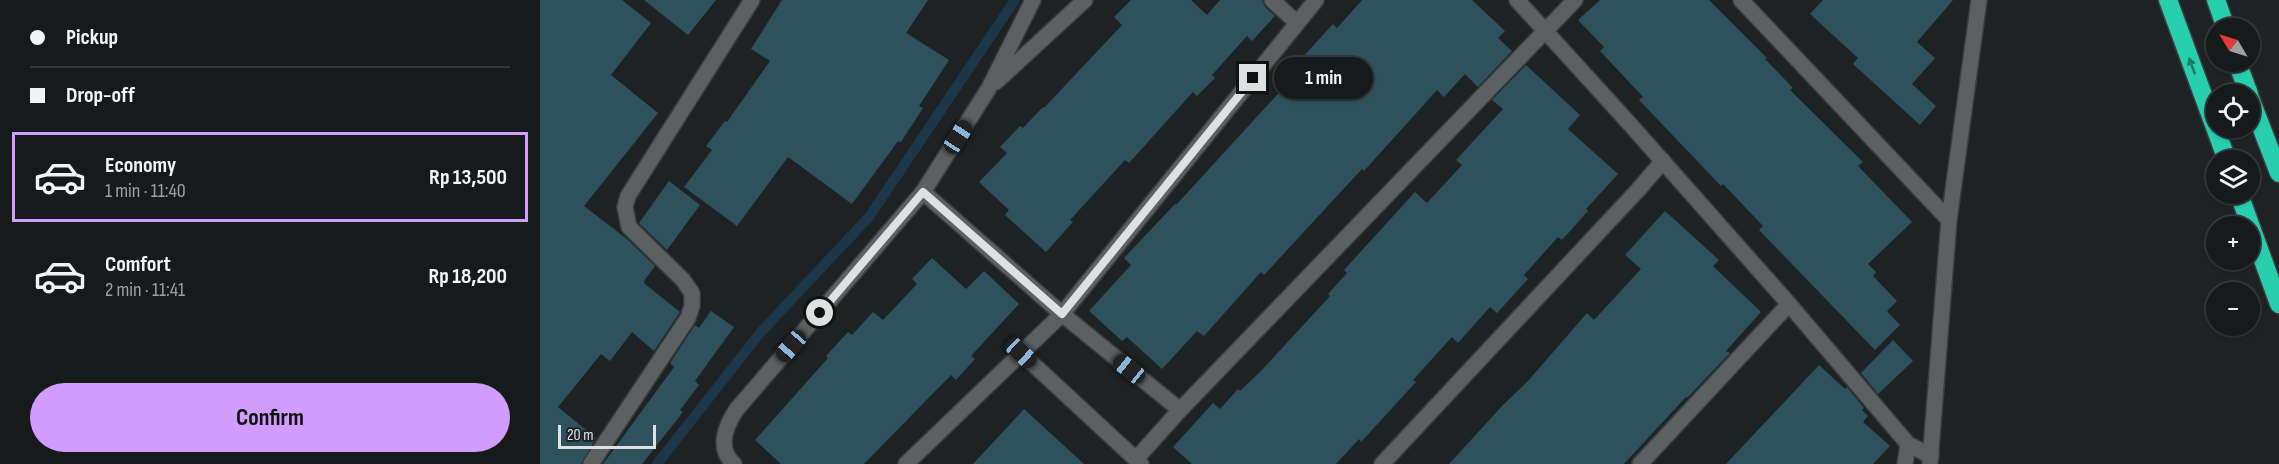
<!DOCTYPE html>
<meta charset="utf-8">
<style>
:root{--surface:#161a1a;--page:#232727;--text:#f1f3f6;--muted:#9ea1a2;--line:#353839;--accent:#d09dff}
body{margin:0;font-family:"Sofia Sans Condensed",sans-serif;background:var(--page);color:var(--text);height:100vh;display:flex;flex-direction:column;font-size:22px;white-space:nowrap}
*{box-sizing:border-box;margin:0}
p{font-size:20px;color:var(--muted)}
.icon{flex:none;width:33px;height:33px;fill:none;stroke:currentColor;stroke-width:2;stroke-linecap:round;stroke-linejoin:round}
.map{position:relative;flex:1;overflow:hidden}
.sheet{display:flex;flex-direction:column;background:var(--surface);width:540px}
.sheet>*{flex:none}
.hud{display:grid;align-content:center;height:132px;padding:0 30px;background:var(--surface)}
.needle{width:39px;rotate:308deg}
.buttons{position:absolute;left:1666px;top:18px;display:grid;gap:12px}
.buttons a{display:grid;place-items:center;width:54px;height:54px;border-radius:50%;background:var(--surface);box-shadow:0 2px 4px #0004,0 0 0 2px var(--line);font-size:30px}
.scale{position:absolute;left:18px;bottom:15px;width:98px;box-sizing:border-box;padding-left:6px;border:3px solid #dee1e1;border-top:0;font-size:16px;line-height:21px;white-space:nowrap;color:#dee1e1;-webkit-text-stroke:4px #1e2222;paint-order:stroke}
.end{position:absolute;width:27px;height:27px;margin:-14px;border:8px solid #dee1e1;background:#111;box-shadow:0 0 0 3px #111}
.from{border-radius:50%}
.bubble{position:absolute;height:42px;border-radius:21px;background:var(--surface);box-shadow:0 2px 4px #0004,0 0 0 2px var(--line);font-size:20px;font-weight:700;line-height:42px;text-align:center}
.car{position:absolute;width:18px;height:36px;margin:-18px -9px;border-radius:8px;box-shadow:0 0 4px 2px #0007;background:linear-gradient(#222 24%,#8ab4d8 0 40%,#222 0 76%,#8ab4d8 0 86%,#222 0)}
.hud b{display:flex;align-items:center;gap:21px;height:57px;font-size:22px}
.hud b+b{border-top:2px solid var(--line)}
.hud i{width:15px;height:15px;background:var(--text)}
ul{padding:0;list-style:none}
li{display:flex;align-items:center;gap:18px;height:90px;margin:0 12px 9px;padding:0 18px;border:3px solid transparent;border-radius:0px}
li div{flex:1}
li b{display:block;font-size:22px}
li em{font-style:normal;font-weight:700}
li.selected{border-color:var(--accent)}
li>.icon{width:54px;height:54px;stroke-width:1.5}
.button{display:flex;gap:12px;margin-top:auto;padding:12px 30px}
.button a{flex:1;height:69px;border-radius:36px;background:var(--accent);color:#111;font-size:24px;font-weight:700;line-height:69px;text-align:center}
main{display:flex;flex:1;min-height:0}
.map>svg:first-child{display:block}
</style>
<main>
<section class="sheet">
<div class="hud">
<b><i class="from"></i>Pickup</b>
<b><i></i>Drop-off</b>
</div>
<ul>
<li class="selected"><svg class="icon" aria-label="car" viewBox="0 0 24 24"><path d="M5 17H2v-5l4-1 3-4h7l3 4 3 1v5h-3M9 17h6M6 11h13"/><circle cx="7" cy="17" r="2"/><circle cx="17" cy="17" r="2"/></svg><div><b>Economy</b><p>1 min · 11:40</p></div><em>Rp 13,500</em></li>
<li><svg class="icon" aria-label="car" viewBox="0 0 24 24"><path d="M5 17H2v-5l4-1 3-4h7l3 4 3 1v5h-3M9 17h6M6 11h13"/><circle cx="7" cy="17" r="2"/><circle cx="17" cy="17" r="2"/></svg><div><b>Comfort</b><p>2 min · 11:41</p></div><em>Rp 18,200</em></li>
</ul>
<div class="button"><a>Confirm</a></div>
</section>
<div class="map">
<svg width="1739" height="464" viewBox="0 0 1739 464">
<rect width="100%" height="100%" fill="#1e2222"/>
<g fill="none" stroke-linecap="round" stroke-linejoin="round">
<!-- stream -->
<path stroke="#1d374a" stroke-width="10" d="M 117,464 L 220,333 L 329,217 L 475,0"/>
</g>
<!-- building -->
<g fill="#2d525d">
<path d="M 0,0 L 82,0 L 111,23 L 71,75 L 118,113 L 44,206 L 87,239 L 115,266 L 104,281 L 105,284 L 140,312 L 114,351 L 92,332 L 70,361 L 61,354 L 18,407 L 56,438 L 41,464 L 0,464 Z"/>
<path d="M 104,0 L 176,0 L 148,35 Z"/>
<path d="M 242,0 L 388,0 L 366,33 L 409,60 L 379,106 L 383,108 L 361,142 L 358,141 L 312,204 L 248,157 L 197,226 L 144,187 L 172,150 L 166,146 L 185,121 L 187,122 L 230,61 L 211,49 Z"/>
<path d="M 591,0 L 651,0 L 667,15 L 680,0 L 722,0 L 725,7 L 735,16 L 712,41 L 707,36 L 672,75 L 675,78 L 657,96 L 653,92 L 589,163 L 585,160 L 530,220 L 533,222 L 506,252 L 465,215 L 469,210 L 439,182 L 467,153 L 460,147 L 480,126 L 483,128 L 503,107 L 504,108 L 582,25 L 574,17 Z"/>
<path d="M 822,0 L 932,0 L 965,31 L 958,38 L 972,51 L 938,87 L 925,74 L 904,97 L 897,90 L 824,171 L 822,169 L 724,275 L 721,272 L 664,336 L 657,331 L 622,369 L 587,337 L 582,341 L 549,311 L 591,265 L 584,258 L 635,204 L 636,205 L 747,84 L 742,80 L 793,24 L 797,28 Z"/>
<path d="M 1060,0 L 1169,0 L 1227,58 L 1225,59 L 1253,88 L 1250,90 L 1323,162 L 1318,166 L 1372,222 L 1328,264 L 1336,272 L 1333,276 L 1357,301 L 1347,311 L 1360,325 L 1335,350 L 1219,230 L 1223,226 L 1183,184 L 1181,186 L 1099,100 L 1103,97 L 1060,51 L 1064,47 L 1038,20 Z"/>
<path d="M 1283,0 L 1413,0 L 1377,42 L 1395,58 L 1372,84 L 1396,106 L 1380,125 L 1313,64 L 1318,58 L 1270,14 Z"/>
<path d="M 986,65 L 1040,115 L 1028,129 L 1078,174 L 1046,209 L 1048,211 L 1022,240 L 1018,237 L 984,275 L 988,279 L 957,313 L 950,307 L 918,343 L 912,337 L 873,380 L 876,382 L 821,442 L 819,439 L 796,464 L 652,464 L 633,447 L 673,403 L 680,409 L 698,389 L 700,391 L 721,371 L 790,296 L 788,294 L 807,273 L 804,270 L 875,192 L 887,203 L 922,165 L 916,160 L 963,109 L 952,100 Z"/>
<path d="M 129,181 L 160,205 L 127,250 L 99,223 Z"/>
<path d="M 1125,211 L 1179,260 L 1173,266 L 1221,312 L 1186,351 L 1190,353 L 1147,398 L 1146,397 L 1084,464 L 909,464 L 963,405 L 988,381 L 1047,313 L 1054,320 L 1101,269 L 1085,255 Z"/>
<path d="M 392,258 L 426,289 L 444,271 L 479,304 L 431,356 L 435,359 L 416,380 L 411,375 L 324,464 L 241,464 L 215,440 L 288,358 L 286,356 L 308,332 L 312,335 L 333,312 L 343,320 L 377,284 L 372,279 Z"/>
<path d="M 171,311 L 194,327 L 155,381 L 159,385 L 140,410 L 143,412 L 102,464 L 63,464 L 134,367 L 130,363 L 155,325 L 159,328 Z"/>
<path d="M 1353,340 L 1373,361 L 1338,394 L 1321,373 Z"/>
<path d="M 1279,365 L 1305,389 L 1307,387 L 1324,408 L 1322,410 L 1328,416 L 1323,422 L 1350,446 L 1333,464 L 1186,464 Z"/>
<path d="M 484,409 L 544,464 L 433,464 Z"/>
</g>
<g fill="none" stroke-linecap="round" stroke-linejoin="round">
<!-- minor casing -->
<g stroke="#3b3e3e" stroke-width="18">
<g id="minor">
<path d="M 732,0 L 757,23"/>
<path d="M 977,0 L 1088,122 L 1249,304 L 1368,444 L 1391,456"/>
<path d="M 1201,0 L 1409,220"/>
<path d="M 456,82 L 545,0"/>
<path d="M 383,192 L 522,314 L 640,410"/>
<path d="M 481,353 L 601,464"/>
<path d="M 596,459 L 640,410 L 1035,0"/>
<path d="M 1390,462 L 1409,220 L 1439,0"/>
<path d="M 51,464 L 148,318 L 152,306 L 152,293 L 143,280 L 89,227 L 85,207 L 88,196 L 212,0"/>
<path d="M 194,464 C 176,448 186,425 197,409 L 383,192 L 449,88 L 493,0"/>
<path d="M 366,464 L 522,314 L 776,0"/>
<path d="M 842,464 L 1098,190 L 1123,161"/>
<path d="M 1100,464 L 1249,304"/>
<path d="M 1365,464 L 1368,444"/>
</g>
</g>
<!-- highway casing -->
<g stroke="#3b3e3e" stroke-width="21">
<g id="highway">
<path d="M 1628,0 L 1687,160"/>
<path d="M 1676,0 L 1686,28"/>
<path d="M 1697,62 L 1709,94"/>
<path d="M 1710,98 L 1739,173"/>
<path d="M 1699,194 L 1739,304"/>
</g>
</g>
<!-- minor -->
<use href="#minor" stroke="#5c6060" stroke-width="15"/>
<!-- highway -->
<use href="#highway" stroke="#27cfae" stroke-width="18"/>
</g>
<!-- one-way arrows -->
<defs><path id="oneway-solid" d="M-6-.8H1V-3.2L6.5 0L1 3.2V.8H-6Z" transform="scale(1.5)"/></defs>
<use fill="#227868" href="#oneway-solid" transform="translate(1652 66) rotate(-110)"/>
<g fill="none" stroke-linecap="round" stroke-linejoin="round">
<!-- route -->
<path stroke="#dee1e1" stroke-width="8" d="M 280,313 L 383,192 L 522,314 L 713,78"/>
</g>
</svg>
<div class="buttons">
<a><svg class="needle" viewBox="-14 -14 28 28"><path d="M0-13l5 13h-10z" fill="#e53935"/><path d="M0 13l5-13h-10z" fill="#9ea1a2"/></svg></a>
<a><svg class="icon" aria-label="locate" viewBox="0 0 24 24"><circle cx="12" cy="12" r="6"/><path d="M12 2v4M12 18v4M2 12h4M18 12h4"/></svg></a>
<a><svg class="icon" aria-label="layers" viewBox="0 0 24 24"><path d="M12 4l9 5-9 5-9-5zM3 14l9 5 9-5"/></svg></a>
<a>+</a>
<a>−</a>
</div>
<div class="scale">20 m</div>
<i class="end from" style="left:280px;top:313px"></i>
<i class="end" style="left:713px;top:78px"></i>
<div class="bubble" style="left:734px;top:57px;width:99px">1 min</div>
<i class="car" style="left:418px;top:137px;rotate:33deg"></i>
<i class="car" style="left:251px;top:346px;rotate:221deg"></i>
<i class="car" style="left:481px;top:353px;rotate:133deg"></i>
<i class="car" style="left:589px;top:369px;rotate:309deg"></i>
</div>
</main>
